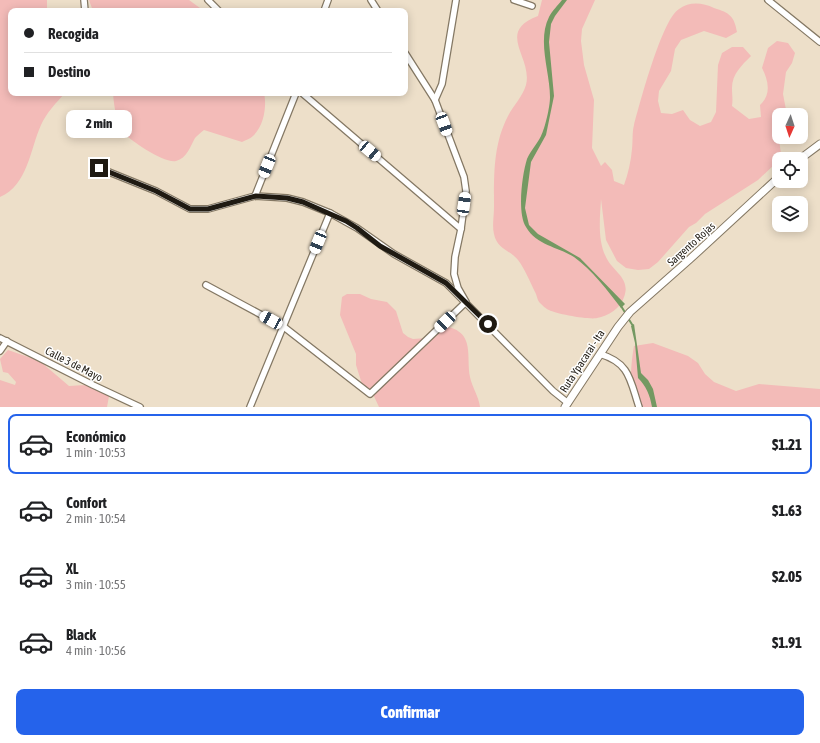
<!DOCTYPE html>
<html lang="es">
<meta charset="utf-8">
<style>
:root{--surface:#fff;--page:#f6f6f6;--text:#202124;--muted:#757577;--line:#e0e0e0;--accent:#2563eb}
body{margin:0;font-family:"Asap Condensed",sans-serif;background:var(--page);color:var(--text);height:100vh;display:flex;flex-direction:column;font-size:15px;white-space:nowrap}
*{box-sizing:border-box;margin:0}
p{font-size:13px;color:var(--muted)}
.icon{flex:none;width:22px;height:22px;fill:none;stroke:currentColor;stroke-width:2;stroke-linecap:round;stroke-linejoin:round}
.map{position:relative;height:407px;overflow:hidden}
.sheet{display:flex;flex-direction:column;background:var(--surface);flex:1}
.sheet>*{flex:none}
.banner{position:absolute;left:8px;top:8px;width:400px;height:88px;border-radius:8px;box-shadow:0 2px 10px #0003;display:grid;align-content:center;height:88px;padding:0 16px;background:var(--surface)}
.needle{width:26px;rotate:183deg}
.buttons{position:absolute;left:772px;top:108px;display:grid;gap:8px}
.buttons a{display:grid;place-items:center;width:36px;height:36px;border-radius:8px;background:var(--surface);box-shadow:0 2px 10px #0003;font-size:20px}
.end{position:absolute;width:18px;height:18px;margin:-9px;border:5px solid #1f1a12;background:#fff;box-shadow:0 0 0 2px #fff}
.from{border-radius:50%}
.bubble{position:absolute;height:28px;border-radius:8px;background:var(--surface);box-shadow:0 2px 10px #0003;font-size:13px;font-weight:800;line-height:28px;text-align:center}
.car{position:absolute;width:12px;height:24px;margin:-12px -6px;border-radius:5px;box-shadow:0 0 3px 1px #0007;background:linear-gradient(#fff 24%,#345 0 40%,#fff 0 76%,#345 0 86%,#fff 0)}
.banner b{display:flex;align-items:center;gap:14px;height:38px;font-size:15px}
.banner b+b{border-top:1px solid var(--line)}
.banner i{width:10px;height:10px;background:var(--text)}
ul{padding:7px 0 0;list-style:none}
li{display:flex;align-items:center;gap:12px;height:60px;margin:0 8px 6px;padding:0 8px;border:2px solid transparent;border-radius:8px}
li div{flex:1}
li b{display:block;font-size:15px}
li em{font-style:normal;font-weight:800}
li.active{border-color:var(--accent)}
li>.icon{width:36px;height:36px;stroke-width:1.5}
.action{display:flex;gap:8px;margin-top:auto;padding:8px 16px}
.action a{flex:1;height:46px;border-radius:8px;background:var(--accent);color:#fff;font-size:16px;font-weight:800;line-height:46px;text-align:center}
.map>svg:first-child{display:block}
</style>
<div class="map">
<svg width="820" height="407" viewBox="0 0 820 407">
<rect width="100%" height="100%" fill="#eddfc9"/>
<!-- green -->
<g fill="#f3bbb8">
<path d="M 0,0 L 47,0 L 47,11 L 11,11 L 11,93 L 65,93 C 56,103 47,112 41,125 C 30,149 28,185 0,197 Z"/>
<path d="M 89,0 L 189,0 L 204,11 L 93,11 Z"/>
<path d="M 542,0 L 595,0 L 582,29 L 581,41 L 584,65 L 594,100 L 592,148 L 601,166 L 605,162 L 612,170 L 614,181 L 624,185 C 628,174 631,161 632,149 C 633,141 632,132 634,125 C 640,103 662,19 679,9 C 690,1 703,3 714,8 C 730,13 734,16 737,32 L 726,38 L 704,31 L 681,40 L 675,49 L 671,71 L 659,91 L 658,101 L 661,113 L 672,114 L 683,110 L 690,120 L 700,126 L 711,122 L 716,112 L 718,65 L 722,53 L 732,47 L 743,47 L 751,56 C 742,65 732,74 732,88 C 732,95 733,99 732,106 L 749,119 L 761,117 L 760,105 C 772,94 768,80 762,68 L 768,48 L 777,41 L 788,43 L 795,53 L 792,63 L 786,72 L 783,94 L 787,115 L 779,115 L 779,139 L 781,154 L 775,164 L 758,180 L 705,214 L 696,223 L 689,227 L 658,262 L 649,269 L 638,270 L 626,268 L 617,261 L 606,240 L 601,199 C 600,218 597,241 607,259 C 614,272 631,279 624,297 C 621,308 608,316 597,318 C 590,320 556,314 549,310 C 546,309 542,305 540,303 C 537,300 537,295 535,292 C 530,282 525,269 518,260 C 510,250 497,249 494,234 C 492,226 494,216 494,207 C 494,175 493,145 508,116 C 513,106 523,96 526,85 C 533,57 495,32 538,16 Z"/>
<path d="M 113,93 L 264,93 C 267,106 264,126 253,136 C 250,139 245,140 242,142 L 204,130 C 201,132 198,135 195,138 C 190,147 187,158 176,161 C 165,164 129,140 123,132 C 116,120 114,106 113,93 Z"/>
<path d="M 347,294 L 360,294 L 371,299 L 387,302 L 396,311 L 403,333 L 408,337 L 413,339 L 427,338 L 448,327 C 475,333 466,357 470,377 C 472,387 479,397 480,407 L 379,407 L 372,392 L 362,384 L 356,365 L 356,354 L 340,315 L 342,297 Z"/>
<path d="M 653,343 L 688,356 L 698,363 L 705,374 L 714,382 L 736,391 L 759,384 L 820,389 L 820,407 L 642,407 C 640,397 636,398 633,391 C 629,380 632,357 634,346 Z"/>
<path d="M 8,350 L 31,358 L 42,363 L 69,386 C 87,385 95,383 109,396 L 107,407 L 0,407 L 0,380 L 15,385 L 16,382 L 8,373 L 3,372 L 0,359 Z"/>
</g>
<!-- water -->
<g fill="#749962">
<path d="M 562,0 L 567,0 L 555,16 L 551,24 L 549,42 L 554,96 L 546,135 L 531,162 L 525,208 L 529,225 L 538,234 L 580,258 L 625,304 L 621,308 C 608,291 592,270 574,257 C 559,247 537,246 526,227 C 517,213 522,175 527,159 C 531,150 537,144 541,136 C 545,128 550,107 550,97 C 550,72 537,41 549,17 C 552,11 558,5 562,0 Z"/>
<path d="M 634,324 L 641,373 L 648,380 L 653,389 L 657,407 L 652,407 C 650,395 646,386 638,378 L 635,343 L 631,326 Z"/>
</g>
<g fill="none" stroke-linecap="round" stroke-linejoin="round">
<!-- stream -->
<g stroke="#749962" stroke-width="2">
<path d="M 621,306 L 626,314"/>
<path d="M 628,318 L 633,326"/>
</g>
<!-- minor casing -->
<g stroke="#847864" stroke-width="8">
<g id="minor">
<path d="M 84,0 L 85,11"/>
<path d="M 208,0 L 219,11"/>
<path d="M 371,0 L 378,11"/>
<path d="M 514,0 L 532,6"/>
<path d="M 768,0 L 820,42"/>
<path d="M 324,11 L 328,0"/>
<path d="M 302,93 L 461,229"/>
<path d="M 435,100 L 442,84 L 456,0"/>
<path d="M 99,168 L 156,191 L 190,209 L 208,209 L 255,196 L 287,198 L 303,202 L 330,213 L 357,228 L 394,254 L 446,283 L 553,391 L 568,403"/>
<path d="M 255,196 L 296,93"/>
<path d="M 206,285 L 284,327 L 370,394 L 466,302 L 458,288 L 454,274 L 455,257 L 461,229 L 466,191 L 464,177 L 435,100 L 405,53"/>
<path d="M 0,338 L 93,385 L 140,407"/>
<path d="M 0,351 L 7,341"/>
<path d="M 600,354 C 630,363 630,380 639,407"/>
<path d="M 250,407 L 330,213"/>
</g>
</g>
<!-- tertiary casing -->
<g stroke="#847864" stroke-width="9">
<g id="tertiary">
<path d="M 800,159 L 820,144"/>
<path d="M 565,407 L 618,327 L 630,312 L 690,259 L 779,177"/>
</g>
</g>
<!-- minor -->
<use href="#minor" stroke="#fff" stroke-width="5.5"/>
<!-- tertiary -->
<use href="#tertiary" stroke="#fff" stroke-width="7"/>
</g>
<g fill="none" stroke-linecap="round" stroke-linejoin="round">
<!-- route -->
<path stroke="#1f1a12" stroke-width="5" d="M 99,168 L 156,191 L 190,209 L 208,209 L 256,196 L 287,198 L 303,202 L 346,221 L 357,228 L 380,246 L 446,283 L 488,324"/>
</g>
<g text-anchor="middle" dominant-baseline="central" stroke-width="3" stroke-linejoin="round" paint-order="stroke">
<!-- street labels -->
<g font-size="11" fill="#1f1a12" stroke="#fff">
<text transform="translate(691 244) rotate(-42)">Sargento Rojas</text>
<text transform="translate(582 361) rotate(-57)">Ruta Ypacarai - Ita</text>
<text transform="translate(74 364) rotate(27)">Calle 3 de Mayo</text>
</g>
</g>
</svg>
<div class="buttons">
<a><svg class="needle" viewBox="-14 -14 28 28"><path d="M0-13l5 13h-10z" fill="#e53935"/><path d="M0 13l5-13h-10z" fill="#757577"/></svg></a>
<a><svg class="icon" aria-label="locate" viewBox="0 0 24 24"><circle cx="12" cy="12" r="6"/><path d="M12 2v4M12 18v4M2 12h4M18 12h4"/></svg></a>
<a><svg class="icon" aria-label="layers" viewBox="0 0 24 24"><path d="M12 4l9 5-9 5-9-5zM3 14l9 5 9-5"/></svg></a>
</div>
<i class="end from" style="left:488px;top:324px"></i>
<i class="end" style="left:99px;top:168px"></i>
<div class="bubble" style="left:66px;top:110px;width:66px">2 min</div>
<i class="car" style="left:444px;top:124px;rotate:160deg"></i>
<i class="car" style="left:370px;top:151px;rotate:130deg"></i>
<i class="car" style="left:267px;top:166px;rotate:202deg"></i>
<i class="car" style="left:464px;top:204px;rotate:8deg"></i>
<i class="car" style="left:318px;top:242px;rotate:202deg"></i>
<i class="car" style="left:271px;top:320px;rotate:299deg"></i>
<i class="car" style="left:445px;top:322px;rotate:226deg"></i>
<div class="banner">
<b><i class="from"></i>Recogida</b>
<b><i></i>Destino</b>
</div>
</div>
<section class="sheet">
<ul>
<li class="active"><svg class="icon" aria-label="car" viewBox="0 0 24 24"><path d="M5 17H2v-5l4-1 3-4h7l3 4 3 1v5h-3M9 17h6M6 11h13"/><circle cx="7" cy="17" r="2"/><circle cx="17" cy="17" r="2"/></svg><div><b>Económico</b><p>1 min · 10:53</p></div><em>$1.21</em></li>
<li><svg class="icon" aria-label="car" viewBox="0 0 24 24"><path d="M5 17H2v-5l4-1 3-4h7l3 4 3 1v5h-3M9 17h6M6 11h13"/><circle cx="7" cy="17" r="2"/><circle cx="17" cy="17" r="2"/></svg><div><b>Confort</b><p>2 min · 10:54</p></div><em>$1.63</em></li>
<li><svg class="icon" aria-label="car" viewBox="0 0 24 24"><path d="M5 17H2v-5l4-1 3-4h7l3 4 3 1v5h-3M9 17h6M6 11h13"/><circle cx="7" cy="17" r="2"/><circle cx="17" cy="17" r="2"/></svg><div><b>XL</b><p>3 min · 10:55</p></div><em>$2.05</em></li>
<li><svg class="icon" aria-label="car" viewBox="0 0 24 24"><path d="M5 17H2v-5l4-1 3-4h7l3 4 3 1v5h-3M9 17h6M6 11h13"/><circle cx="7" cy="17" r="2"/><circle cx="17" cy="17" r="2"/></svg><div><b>Black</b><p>4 min · 10:56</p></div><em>$1.91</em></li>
</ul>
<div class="action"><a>Confirmar</a></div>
</section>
